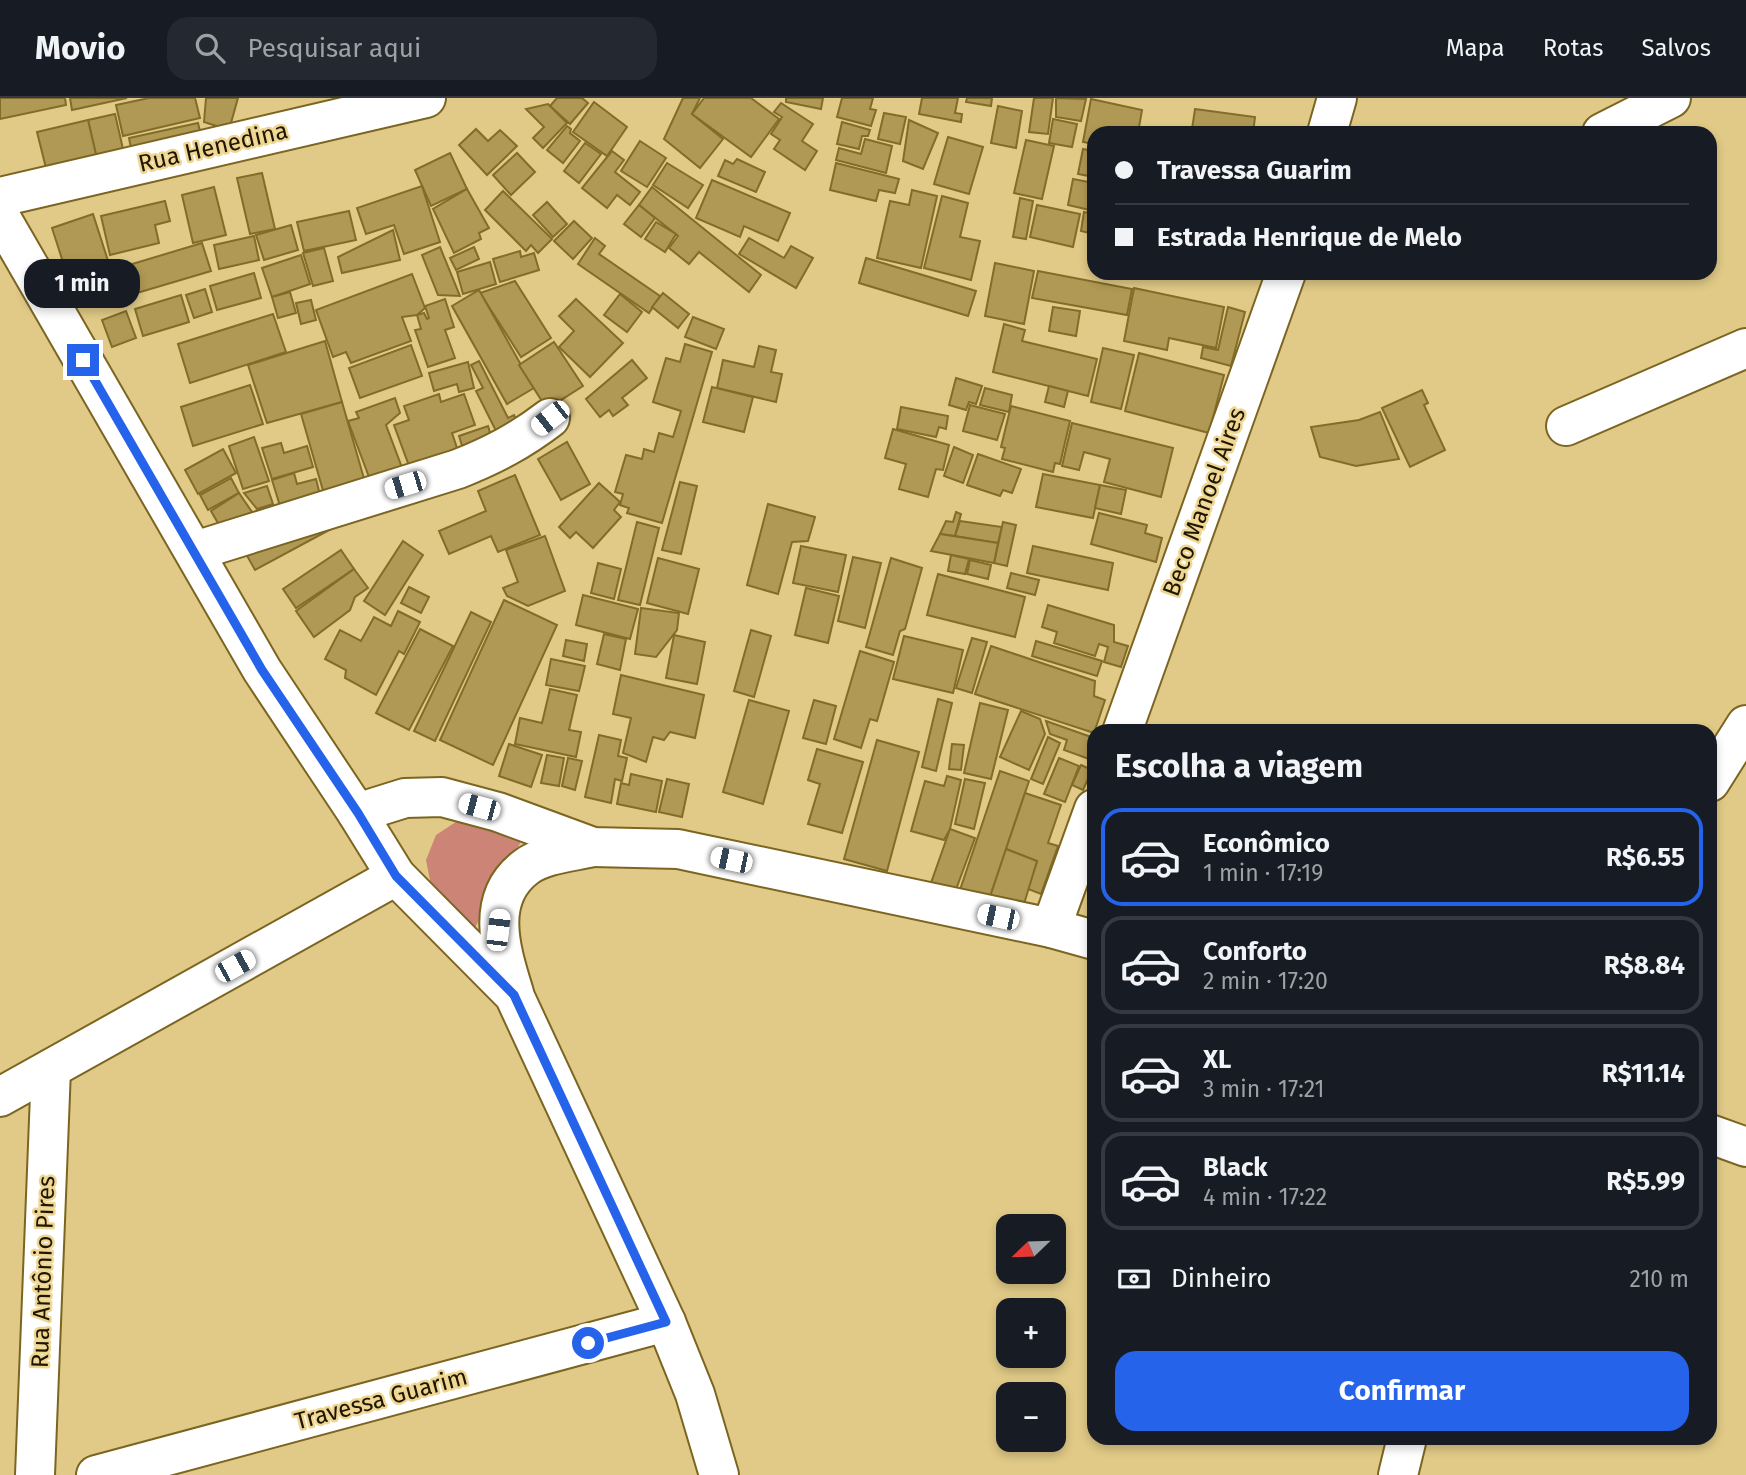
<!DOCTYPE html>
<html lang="pt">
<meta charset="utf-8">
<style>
:root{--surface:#171b24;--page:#242831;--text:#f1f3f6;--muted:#9ea1a6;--line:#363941;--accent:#2563eb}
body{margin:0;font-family:"Fira Sans",sans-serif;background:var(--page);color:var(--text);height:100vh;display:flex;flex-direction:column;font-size:26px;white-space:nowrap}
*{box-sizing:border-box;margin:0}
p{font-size:23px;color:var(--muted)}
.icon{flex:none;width:38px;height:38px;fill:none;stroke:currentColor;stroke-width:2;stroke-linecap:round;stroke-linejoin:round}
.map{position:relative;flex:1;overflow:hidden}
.panel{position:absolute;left:1087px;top:626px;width:630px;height:721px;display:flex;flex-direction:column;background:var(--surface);border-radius:21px;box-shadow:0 4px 10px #0003}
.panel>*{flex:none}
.top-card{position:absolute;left:1087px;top:28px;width:630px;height:154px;border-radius:21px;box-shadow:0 4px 10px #0003;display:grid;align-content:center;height:154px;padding:0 28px;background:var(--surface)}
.needle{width:46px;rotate:247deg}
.tools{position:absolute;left:996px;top:1116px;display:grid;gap:14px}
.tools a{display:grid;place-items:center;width:70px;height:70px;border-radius:14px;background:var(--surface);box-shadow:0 4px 10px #0003;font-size:35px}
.end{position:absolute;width:32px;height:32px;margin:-16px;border:9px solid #2563eb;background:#fff;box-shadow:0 0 0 4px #fff}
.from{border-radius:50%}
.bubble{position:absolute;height:49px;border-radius:21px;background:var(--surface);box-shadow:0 4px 10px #0003;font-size:23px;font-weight:700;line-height:49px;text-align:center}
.car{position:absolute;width:21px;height:42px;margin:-21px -10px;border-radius:9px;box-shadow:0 0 5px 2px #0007;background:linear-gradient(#fff 24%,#345 0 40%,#fff 0 76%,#345 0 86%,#fff 0)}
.top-card b{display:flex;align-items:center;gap:24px;height:66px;font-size:26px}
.top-card b+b{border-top:2px solid var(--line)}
.top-card i{width:18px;height:18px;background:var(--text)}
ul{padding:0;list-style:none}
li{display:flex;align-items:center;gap:21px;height:98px;margin:0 14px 10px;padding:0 14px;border:4px solid var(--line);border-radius:21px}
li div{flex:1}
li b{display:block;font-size:26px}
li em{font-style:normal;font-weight:700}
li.selected{border-color:var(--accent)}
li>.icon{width:63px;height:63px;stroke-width:1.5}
h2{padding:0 28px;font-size:32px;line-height:84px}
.pay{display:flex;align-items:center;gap:18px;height:77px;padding:0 28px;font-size:26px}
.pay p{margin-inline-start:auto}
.action{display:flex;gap:14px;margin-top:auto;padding:14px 28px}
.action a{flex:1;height:80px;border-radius:21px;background:var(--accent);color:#fff;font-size:28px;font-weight:700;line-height:80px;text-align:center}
header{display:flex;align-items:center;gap:42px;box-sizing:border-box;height:98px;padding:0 35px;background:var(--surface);border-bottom:2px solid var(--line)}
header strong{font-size:33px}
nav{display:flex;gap:38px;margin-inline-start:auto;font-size:24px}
.search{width:490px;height:63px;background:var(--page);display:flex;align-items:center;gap:18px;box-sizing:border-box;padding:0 24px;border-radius:21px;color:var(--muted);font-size:26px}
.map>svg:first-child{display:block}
</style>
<header>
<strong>Movio</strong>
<div class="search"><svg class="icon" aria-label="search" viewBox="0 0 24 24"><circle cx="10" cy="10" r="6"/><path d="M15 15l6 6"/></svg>Pesquisar aqui</div>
<nav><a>Mapa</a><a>Rotas</a><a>Salvos</a></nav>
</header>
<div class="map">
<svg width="1746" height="1377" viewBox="0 0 1746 1377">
<rect width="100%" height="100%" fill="#e1ca87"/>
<!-- green -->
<path fill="#cc8477" d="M 465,718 L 526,734 L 469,841 L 431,787 L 426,762 L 436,737 Z"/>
<!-- building -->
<g fill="#b09954" stroke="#826c29" stroke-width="2">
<path d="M 0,0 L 65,0 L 66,7 L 0,21 Z"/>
<path d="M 70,0 L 127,0 L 72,12 Z"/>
<path d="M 149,0 L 195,0 L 200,20 L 123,38 L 116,7 Z"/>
<path d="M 206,0 L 238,0 L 229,32 L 204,24 Z"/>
<path d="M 557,0 L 582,0 L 588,5 L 570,26 L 550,8 Z"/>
<path d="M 683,0 L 700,0 L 692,16 L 723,41 L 700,70 L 664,41 Z"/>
<path d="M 704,0 L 751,0 L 779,21 L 751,59 L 692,16 Z"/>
<path d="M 786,0 L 823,0 L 821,11 L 786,4 Z"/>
<path d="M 842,0 L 873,0 L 870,11 L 876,12 L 871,28 L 837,19 Z"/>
<path d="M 922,0 L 958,0 L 955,15 L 962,16 L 961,24 L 919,16 Z"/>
<path d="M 967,0 L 992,0 L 991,8 L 966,4 Z"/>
<path d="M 1034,0 L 1053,0 L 1048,36 L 1029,34 Z"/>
<path d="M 1056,0 L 1086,1 L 1081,23 L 1056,19 Z"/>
<path d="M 1091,1 L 1142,12 L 1138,35 L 1094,35 L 1094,46 L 1083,44 Z"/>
<path d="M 594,4 L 627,29 L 607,58 L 573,34 Z"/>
<path d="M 781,5 L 813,26 L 802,43 L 817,53 L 805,72 L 774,51 L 780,42 L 771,36 L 782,19 L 774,14 Z"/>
<path d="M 548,6 L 567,25 L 543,50 L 533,40 L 544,29 L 526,11 Z"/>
<path d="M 998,8 L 1022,13 L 1016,50 L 991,45 Z"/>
<path d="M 1195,11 L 1255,19 L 1253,35 L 1227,35 L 1192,31 Z"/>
<path d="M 884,15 L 906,19 L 900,46 L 878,41 Z"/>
<path d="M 115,16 L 123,51 L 96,57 L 88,22 Z"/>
<path d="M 1053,21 L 1077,26 L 1072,49 L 1049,45 Z"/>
<path d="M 88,22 L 98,65 L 48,78 L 37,34 Z"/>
<path d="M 909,22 L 938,35 L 923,71 L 903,63 Z"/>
<path d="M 842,24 L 870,32 L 868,38 L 862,38 L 859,51 L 837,46 Z"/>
<path d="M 198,25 L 203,45 L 133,60 L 129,40 Z"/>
<path d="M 567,28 L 571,31 L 570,35 L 580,43 L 563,65 L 547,52 Z"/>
<path d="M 476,31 L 488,43 L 500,32 L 517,48 L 487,77 L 459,47 Z"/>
<path d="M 948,39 L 983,49 L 969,96 L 934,86 Z"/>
<path d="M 865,41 L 892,48 L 886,75 L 836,62 L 839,50 L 861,56 Z"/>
<path d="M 1026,42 L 1054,48 L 1042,101 L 1014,95 Z"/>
<path d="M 640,43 L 666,60 L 647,89 L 621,73 Z"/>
<path d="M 585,45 L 601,56 L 579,85 L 564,73 Z"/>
<path d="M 1083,51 L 1094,53 L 1094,79 L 1078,76 Z"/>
<path d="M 612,53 L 624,62 L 615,74 L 640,94 L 630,107 L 617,97 L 607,110 L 582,90 Z"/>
<path d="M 450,55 L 467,91 L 431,108 L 415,72 Z"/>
<path d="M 517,55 L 535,74 L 511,97 L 493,77 Z"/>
<path d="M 737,61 L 765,74 L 756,94 L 718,78 L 725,62 L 733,66 Z"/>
<path d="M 667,65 L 703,87 L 688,110 L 653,87 Z"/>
<path d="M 836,65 L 899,81 L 895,95 L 879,92 L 876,103 L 830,92 Z"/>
<path d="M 262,75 L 275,131 L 250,136 L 237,80 Z"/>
<path d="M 1073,81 L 1094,85 L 1094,113 L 1068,107 Z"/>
<path d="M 712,82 L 790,115 L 778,143 L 744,128 L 740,139 L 696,120 Z"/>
<path d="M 422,88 L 440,144 L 404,156 L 394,127 L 366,136 L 357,110 Z"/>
<path d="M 214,89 L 226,137 L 193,145 L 182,97 Z"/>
<path d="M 652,89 L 761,177 L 749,194 L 699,154 L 689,166 L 669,150 L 678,138 L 639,107 Z"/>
<path d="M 467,91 L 489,130 L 479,135 L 481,141 L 454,155 L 433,111 Z"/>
<path d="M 912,92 L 937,98 L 921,170 L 877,160 L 890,103 L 909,107 Z"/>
<path d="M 503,93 L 552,141 L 538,155 L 531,147 L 526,153 L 485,112 Z"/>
<path d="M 942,98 L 968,105 L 960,139 L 980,143 L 971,182 L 924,170 Z"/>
<path d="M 1020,100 L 1033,103 L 1026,141 L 1013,139 Z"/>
<path d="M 165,103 L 170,123 L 155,127 L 159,145 L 110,157 L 101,118 Z"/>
<path d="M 547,104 L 567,126 L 553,139 L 533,117 Z"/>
<path d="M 639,107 L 655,120 L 641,139 L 624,126 Z"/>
<path d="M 1037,107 L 1080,116 L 1073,149 L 1030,139 Z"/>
<path d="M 349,113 L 356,142 L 304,153 L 297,124 Z"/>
<path d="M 1084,114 L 1094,116 L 1094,136 L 1081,133 Z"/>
<path d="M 93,116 L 111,172 L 70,186 L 52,130 Z"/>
<path d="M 574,123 L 592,140 L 573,161 L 554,143 Z"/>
<path d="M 656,124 L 676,136 L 665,154 L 645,141 Z"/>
<path d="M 291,127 L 298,152 L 264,162 L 256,137 Z"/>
<path d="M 393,132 L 400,162 L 342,175 L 338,159 Z"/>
<path d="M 254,138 L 259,162 L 219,171 L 214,147 Z"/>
<path d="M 595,140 L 605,148 L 599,156 L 660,198 L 649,215 L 578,166 Z"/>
<path d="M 749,140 L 784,160 L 791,148 L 813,160 L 796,190 L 739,156 Z"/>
<path d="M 202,145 L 211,173 L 137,195 L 129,167 Z"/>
<path d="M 440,149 L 460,198 L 438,197 L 422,157 Z"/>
<path d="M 474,149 L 479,161 L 456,172 L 450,160 Z"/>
<path d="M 324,150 L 333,183 L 313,188 L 303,155 Z"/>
<path d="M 520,153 L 521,159 L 534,155 L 539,172 L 500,184 L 493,161 Z"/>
<path d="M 301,157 L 310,186 L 272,199 L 262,170 Z"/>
<path d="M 866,160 L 976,193 L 968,218 L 859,185 Z"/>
<path d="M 490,164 L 496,186 L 463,196 L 457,174 Z"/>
<path d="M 995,165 L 1034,173 L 1024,226 L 985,218 Z"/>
<path d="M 1038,173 L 1132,191 L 1127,217 L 1032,200 Z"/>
<path d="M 254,175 L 261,200 L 217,212 L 210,188 Z"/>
<path d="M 412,176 L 425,210 L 417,217 L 402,219 L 411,243 L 351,265 L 346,254 L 333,259 L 316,212 Z"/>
<path d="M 515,183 L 551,240 L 521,259 L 480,195 Z"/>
<path d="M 1134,190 L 1224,209 L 1216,250 L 1169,240 L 1167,252 L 1124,243 Z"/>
<path d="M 205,191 L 212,214 L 194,220 L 186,197 Z"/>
<path d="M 479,192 L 534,290 L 507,306 L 452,208 Z"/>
<path d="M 290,194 L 296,215 L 278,220 L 272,199 Z"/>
<path d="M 663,195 L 689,216 L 678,230 L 652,209 Z"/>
<path d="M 620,196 L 642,214 L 627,234 L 604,217 Z"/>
<path d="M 181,197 L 189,224 L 143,238 L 135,211 Z"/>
<path d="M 445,201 L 454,229 L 445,232 L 455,260 L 428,269 L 415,232 L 421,231 L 417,217 L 424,215 L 427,221 L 429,220 L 425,208 Z"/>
<path d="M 576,201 L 623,245 L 590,279 L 559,249 L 574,233 L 559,218 Z"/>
<path d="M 311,202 L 316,222 L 301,226 L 296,205 Z"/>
<path d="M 1053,209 L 1080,213 L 1076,238 L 1049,233 Z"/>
<path d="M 1228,209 L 1245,214 L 1231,268 L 1201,260 L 1203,249 L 1218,252 Z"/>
<path d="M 126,213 L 136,240 L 112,249 L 102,222 Z"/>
<path d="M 273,216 L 286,254 L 190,285 L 178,246 Z"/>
<path d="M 693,219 L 724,231 L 716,251 L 685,239 Z"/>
<path d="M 1004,226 L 1025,232 L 1022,243 L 1097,261 L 1088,298 L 993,274 Z"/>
<path d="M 325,243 L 342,304 L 267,325 L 248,267 Z"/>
<path d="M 554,244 L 583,288 L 547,311 L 519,267 Z"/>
<path d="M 685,246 L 712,254 L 662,425 L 627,415 L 629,410 L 620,407 L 623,396 L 615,394 L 626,357 L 642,361 L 644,351 L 654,354 L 659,335 L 673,339 L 681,313 L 653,304 L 666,260 L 680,264 Z"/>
<path d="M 411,247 L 422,278 L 360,300 L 349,270 Z"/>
<path d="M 759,248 L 776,252 L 771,274 L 782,276 L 776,304 L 717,290 L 723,262 L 754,269 Z"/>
<path d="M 1103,250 L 1134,257 L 1121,311 L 1091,304 Z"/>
<path d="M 1139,255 L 1224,277 L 1209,335 L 1125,313 Z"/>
<path d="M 632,262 L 647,280 L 622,300 L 628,307 L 613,318 L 609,312 L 600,319 L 586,301 Z"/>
<path d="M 479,263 L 508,320 L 514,317 L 521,331 L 503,347 L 476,293 L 483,290 L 471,267 Z"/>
<path d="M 468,264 L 474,290 L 459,294 L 457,286 L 434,293 L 429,275 Z"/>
<path d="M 956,280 L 982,288 L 976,306 L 969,304 L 966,312 L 949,307 Z"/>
<path d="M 250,287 L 263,326 L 193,348 L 181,309 Z"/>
<path d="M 1049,288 L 1068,293 L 1064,309 L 1045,304 Z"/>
<path d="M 712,289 L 753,299 L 744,334 L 703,324 Z"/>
<path d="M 985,290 L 1012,297 L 1009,314 L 980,307 Z"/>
<path d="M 1422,292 L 1428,305 L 1424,307 L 1445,352 L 1410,369 L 1382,310 Z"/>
<path d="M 439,296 L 441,304 L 464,296 L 475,327 L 452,335 L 460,359 L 412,376 L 394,327 L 409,322 L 404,308 Z"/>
<path d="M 395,300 L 400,315 L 386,327 L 404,375 L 372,387 L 348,323 L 359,320 L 356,314 Z"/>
<path d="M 342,304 L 365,384 L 324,396 L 301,316 Z"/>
<path d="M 970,307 L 1005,316 L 997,342 L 963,333 Z"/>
<path d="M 1011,308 L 1070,323 L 1060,366 L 1055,365 L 1053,374 L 1002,361 L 1005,350 L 1001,349 Z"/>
<path d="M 901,309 L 948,318 L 946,331 L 939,329 L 936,339 L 897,331 Z"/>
<path d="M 1380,314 L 1399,361 L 1356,368 L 1320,359 L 1311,329 L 1359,322 Z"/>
<path d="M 1072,325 L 1173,350 L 1161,399 L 1104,384 L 1110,361 L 1084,354 L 1079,372 L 1062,368 Z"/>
<path d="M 488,328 L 494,348 L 465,357 L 459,338 Z"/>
<path d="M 893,331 L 949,347 L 943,372 L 936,371 L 928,399 L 899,391 L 906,366 L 885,360 Z"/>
<path d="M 254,339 L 269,383 L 243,391 L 229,348 Z"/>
<path d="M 567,344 L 590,386 L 561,402 L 538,361 Z"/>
<path d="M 281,345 L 284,355 L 307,348 L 313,369 L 272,381 L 262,350 Z"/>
<path d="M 954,349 L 973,357 L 963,385 L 944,378 Z"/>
<path d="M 223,351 L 236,375 L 198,396 L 185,372 Z"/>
<path d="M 978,356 L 1021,371 L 1012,395 L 1003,392 L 1000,398 L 967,387 Z"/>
<path d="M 294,375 L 297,386 L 316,381 L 320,397 L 280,408 L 272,382 Z"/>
<path d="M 1043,376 L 1100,387 L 1093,420 L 1036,409 Z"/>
<path d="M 515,377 L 540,437 L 498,454 L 491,438 L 449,456 L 439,433 L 486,413 L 478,393 Z"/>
<path d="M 231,380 L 239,395 L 208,412 L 200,397 Z"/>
<path d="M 680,384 L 697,388 L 681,456 L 662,452 Z"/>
<path d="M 599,385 L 620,404 L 614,412 L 621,419 L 593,450 L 576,434 L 570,440 L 559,429 Z"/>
<path d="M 1100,387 L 1126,392 L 1121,416 L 1095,410 Z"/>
<path d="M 267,388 L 273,406 L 257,411 L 244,395 Z"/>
<path d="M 239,395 L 252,414 L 222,432 L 211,413 Z"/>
<path d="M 768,406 L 815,419 L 808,443 L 792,444 L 778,496 L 747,487 Z"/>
<path d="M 321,414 L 331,431 L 255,472 L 246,456 Z"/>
<path d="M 956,414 L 961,416 L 955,438 L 940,436 L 946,423 L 953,424 Z"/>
<path d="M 1099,415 L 1147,427 L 1145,435 L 1162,440 L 1156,464 L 1091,446 Z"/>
<path d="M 960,423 L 1002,429 L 998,445 L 955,438 Z"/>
<path d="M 637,424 L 659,430 L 640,507 L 618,502 Z"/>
<path d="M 1003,424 L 1016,427 L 1007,468 L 994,465 Z"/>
<path d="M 940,436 L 998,445 L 994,465 L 931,453 Z"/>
<path d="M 545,438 L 565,493 L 528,508 L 507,498 L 503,490 L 518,484 L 506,452 Z"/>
<path d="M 403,443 L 423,457 L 385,517 L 364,503 Z"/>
<path d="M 801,448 L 846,457 L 838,494 L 793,485 Z"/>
<path d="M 1033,448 L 1113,465 L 1108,492 L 1027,475 Z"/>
<path d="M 341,452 L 354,471 L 296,510 L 283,491 Z"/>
<path d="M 951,457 L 969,461 L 965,476 L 948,473 Z"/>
<path d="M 853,459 L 881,465 L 865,530 L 838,523 Z"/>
<path d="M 658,460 L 699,471 L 688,516 L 647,505 Z"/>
<path d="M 891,460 L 922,470 L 905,531 L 900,533 L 893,557 L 866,549 Z"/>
<path d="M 970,462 L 991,467 L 988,481 L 967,476 Z"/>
<path d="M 598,465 L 621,471 L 614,501 L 591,495 Z"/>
<path d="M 354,471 L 368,490 L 355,499 L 350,512 L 314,539 L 296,513 Z"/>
<path d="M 1011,475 L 1039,482 L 1035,497 L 1007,490 Z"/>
<path d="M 938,476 L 1025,499 L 1015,539 L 927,517 Z"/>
<path d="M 409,489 L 429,499 L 421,515 L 401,505 Z"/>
<path d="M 806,490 L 839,498 L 828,545 L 795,537 Z"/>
<path d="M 583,497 L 638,511 L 630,541 L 576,527 Z"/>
<path d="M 504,502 L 557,527 L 493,667 L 440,642 Z"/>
<path d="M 1048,507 L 1114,527 L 1114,544 L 1128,548 L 1121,569 L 1104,564 L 1108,549 L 1099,546 L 1095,558 L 1054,545 L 1057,534 L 1042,529 Z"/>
<path d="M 641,510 L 679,515 L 677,532 L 656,559 L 635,556 Z"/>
<path d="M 398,513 L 420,524 L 404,556 L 399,553 L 376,597 L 345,580 L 346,572 L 325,561 L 340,532 L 361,543 L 374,519 L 391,528 Z"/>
<path d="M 471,514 L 491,524 L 435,643 L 414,633 Z"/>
<path d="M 420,531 L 453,548 L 409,632 L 376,615 Z"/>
<path d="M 751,532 L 771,538 L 754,599 L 734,593 Z"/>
<path d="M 604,536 L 626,541 L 620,572 L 597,566 Z"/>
<path d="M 674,537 L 705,544 L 697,586 L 666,580 Z"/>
<path d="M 904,538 L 963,552 L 953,595 L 893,581 Z"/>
<path d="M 972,540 L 987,544 L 972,595 L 956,590 Z"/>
<path d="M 566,542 L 587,546 L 584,563 L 563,558 Z"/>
<path d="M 1036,543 L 1102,563 L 1097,578 L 1032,558 Z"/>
<path d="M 991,548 L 1095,583 L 1094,598 L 1105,602 L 1094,635 L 975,596 Z"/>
<path d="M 860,553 L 894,564 L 877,623 L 870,621 L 861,650 L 834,641 Z"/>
<path d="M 551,561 L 585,568 L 579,593 L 546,587 Z"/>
<path d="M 621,577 L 704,597 L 695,640 L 670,634 L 664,642 L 653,639 L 646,664 L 623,655 L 631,620 L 613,616 Z"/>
<path d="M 550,591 L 577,597 L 569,632 L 581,634 L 576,659 L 515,646 L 520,620 L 542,625 Z"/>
<path d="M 938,601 L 952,605 L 936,673 L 922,669 Z"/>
<path d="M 749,602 L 789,613 L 763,706 L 723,694 Z"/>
<path d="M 814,602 L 836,608 L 826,646 L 803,640 Z"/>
<path d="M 980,605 L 1008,612 L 991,681 L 964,675 Z"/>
<path d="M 1021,613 L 1040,621 L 1045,636 L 1029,672 L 1000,659 Z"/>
<path d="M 1046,623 L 1094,640 L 1092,662 L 1064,652 L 1067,642 L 1050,636 Z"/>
<path d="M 599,637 L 621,642 L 618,658 L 627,660 L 622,683 L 615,681 L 611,705 L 585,699 Z"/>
<path d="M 1048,639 L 1060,645 L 1043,686 L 1031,681 Z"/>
<path d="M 877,642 L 919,654 L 887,773 L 844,761 Z"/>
<path d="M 509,646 L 542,657 L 531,689 L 499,678 Z"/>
<path d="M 952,646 L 964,647 L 961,672 L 949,671 Z"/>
<path d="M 817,651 L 863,664 L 842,735 L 808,726 L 820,686 L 808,682 Z"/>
<path d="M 547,657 L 564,660 L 559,688 L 541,685 Z"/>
<path d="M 568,660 L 582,663 L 575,692 L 562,688 Z"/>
<path d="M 1059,660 L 1079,668 L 1065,704 L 1044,696 Z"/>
<path d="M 1081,667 L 1092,672 L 1083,692 L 1072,687 Z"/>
<path d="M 1000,673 L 1029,683 L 989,802 L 960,792 Z"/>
<path d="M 631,676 L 662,683 L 656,714 L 617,706 L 621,685 L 629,687 Z"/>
<path d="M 947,678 L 961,682 L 950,731 L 944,742 L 911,733 L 925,683 L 944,688 Z"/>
<path d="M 667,681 L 689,686 L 682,719 L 659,714 Z"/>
<path d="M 965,681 L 985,685 L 974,731 L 955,726 Z"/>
<path d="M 1025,695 L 1061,707 L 1048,745 L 1058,748 L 1041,796 L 1028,791 L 1037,763 L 1006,751 Z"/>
<path d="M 950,731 L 975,740 L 955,794 L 931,785 Z"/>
<path d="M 1006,751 L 1037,763 L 1024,806 L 989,802 Z"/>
</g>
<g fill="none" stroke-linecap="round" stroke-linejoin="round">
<!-- minor casing -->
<g stroke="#7b6521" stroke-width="42">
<g id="minor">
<path d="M 1327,35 L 1337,0"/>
<path d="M 1602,35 L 1671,0"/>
<path d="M 0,99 L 426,0"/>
<path d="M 1566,328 L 1746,250"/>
<path d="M 195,453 L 458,371 C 493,357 520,343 550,320"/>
<path d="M 1122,634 L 1286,175"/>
<path d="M 1710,684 L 1746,627"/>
<path d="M 1051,830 L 1094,711"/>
<path d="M 0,999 L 396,778"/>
<path d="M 35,1377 L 51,971"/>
<path d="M 96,1377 L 666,1224"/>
<path d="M 1398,1377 L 1407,1340"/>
</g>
</g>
<!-- major casing -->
<g stroke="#7b6521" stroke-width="42">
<g id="major">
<path d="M 0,118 L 262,572 L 357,715 L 396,778 L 514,897 L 666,1224 L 695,1296 L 719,1377"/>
<path d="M 357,715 L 405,700 L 442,699 L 498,714 L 593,749 L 678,751 L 1051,830 L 1094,842"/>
<path d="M 514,895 C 502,855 483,801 526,769 C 543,756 572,754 593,749"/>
<path d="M 1710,1036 L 1746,1049"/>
</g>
</g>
<!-- minor -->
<use href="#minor" stroke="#fff" stroke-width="38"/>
<!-- major -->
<use href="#major" stroke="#fff" stroke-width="38"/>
</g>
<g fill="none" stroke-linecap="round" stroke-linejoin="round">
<!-- route -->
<path stroke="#2563eb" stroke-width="9" d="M 83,262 L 262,572 L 358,715 L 396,778 L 514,897 L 666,1224 L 588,1245"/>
</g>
<g text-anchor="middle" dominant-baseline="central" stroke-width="5" stroke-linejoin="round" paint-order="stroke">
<!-- street labels -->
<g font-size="24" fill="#1e1600" stroke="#efd793">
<text transform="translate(213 49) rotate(-13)">Rua Henedina</text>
<text transform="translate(1204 404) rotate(-70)">Beco Manoel Aires</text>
<text transform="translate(43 1174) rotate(-88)">Rua Antônio Pires</text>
<text transform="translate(381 1301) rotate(-15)">Travessa Guarim</text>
</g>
</g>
</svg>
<div class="tools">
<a><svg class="needle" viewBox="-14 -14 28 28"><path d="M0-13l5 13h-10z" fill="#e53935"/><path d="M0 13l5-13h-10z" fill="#9ea1a6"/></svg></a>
<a>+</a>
<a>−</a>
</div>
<i class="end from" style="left:588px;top:1245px"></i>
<i class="end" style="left:83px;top:262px"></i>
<div class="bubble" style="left:24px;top:161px;width:116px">1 min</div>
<i class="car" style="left:550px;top:320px;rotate:232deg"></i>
<i class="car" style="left:405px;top:387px;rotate:253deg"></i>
<i class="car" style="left:479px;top:709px;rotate:285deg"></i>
<i class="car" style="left:731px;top:762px;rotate:282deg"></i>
<i class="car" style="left:998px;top:819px;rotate:282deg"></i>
<i class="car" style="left:498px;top:832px;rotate:7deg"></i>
<i class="car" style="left:235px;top:868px;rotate:61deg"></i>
<div class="top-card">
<b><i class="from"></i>Travessa Guarim</b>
<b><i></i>Estrada Henrique de Melo</b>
</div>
<section class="panel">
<h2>Escolha a viagem</h2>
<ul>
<li class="selected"><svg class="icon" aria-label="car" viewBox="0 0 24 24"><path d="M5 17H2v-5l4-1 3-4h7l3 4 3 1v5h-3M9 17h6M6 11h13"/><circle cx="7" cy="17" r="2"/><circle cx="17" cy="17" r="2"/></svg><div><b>Econômico</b><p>1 min · 17:19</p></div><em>R$6.55</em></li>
<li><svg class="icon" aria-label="car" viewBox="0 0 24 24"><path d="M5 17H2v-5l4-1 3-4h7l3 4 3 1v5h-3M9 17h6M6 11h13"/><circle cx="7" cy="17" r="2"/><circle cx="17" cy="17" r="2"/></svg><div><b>Conforto</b><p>2 min · 17:20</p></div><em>R$8.84</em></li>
<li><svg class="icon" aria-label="car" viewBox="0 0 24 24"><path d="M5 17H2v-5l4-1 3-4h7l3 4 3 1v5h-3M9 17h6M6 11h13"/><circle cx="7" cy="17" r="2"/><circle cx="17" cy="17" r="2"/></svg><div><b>XL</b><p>3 min · 17:21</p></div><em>R$11.14</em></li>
<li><svg class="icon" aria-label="car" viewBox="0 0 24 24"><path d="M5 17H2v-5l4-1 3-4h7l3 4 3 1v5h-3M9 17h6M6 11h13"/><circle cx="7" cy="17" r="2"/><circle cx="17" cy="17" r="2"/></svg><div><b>Black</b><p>4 min · 17:22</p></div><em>R$5.99</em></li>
</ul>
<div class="pay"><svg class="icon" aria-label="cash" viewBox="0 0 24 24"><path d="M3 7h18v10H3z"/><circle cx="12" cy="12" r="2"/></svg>Dinheiro<p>210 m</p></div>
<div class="action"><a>Confirmar</a></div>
</section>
</div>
